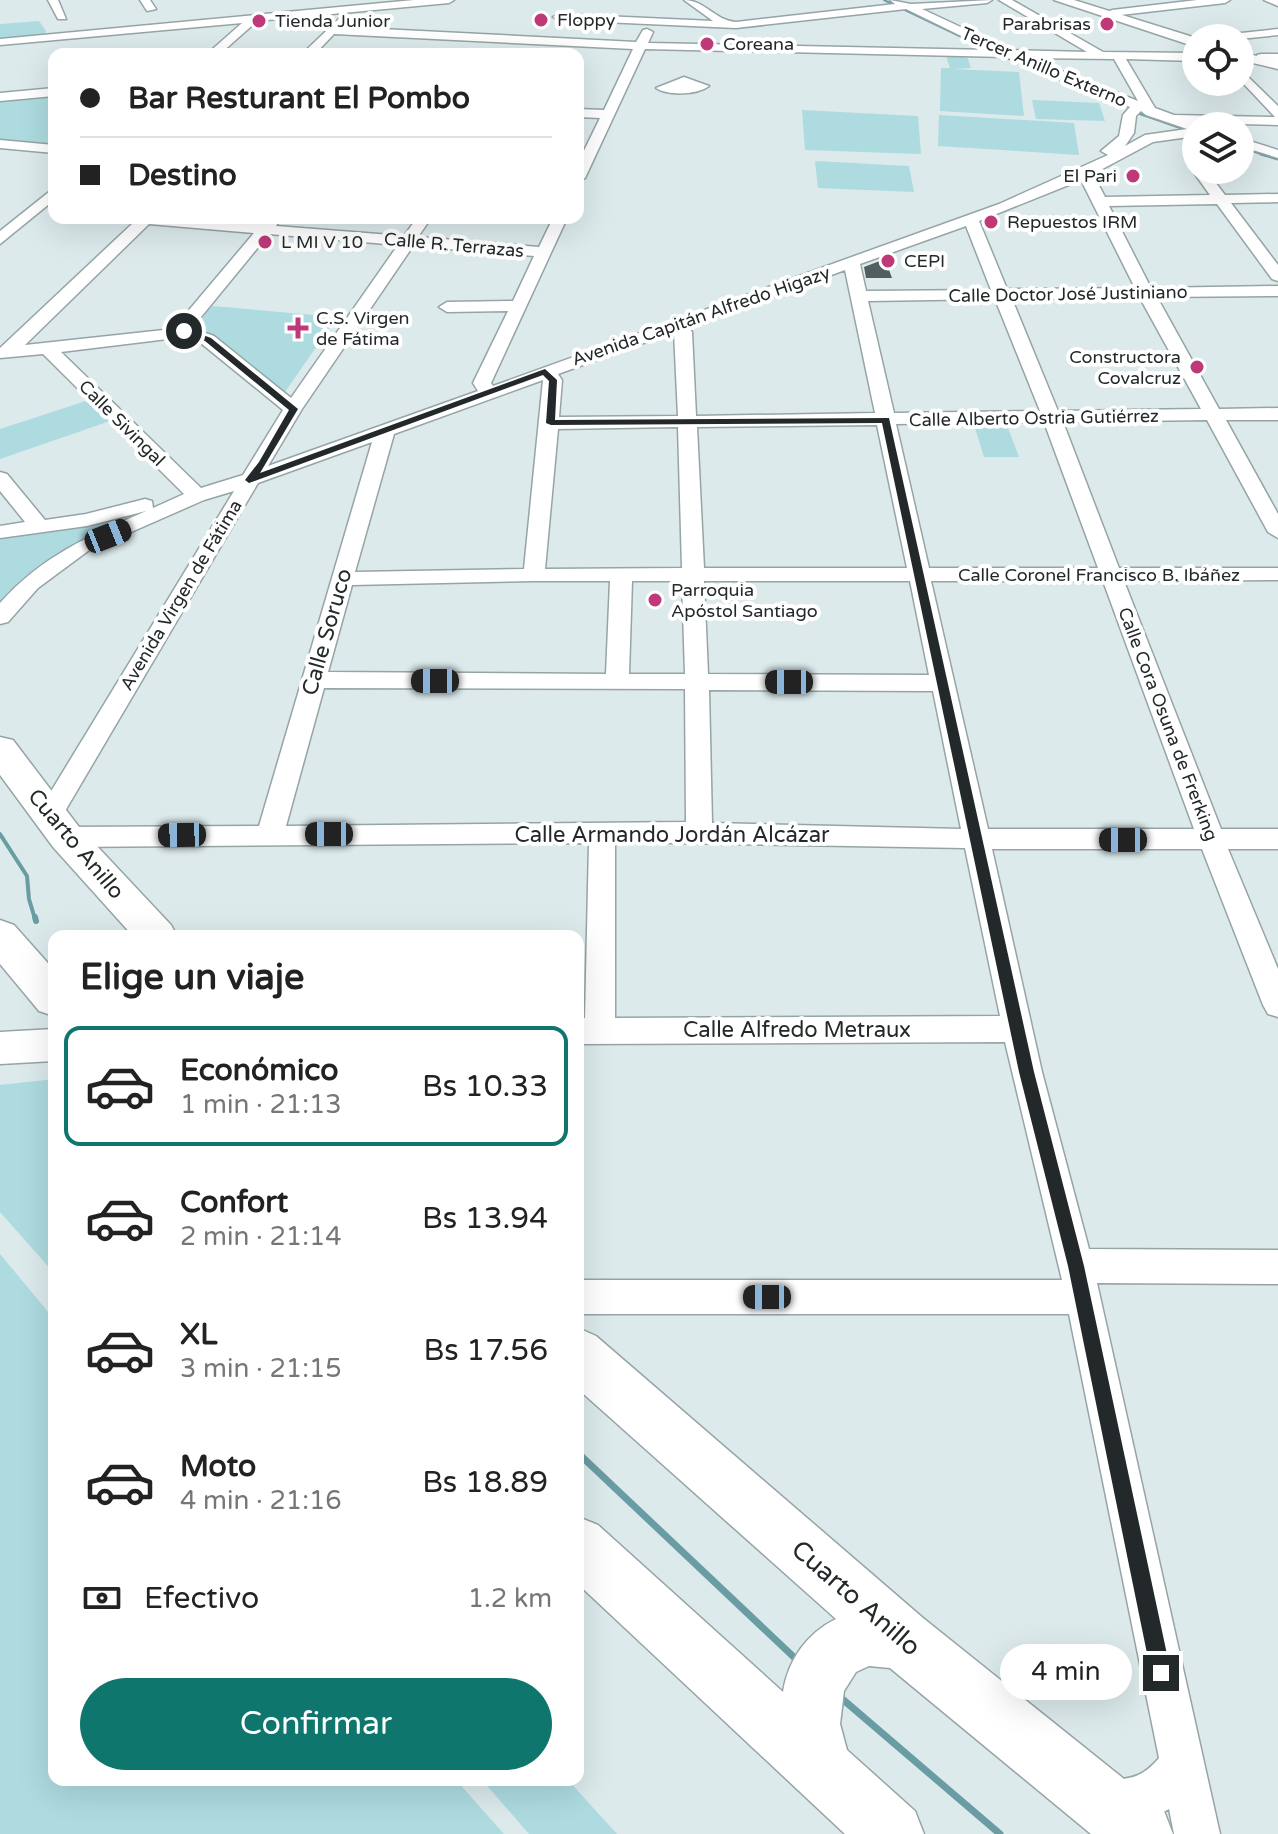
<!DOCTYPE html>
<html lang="es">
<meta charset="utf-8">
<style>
:root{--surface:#fff;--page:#f2f2f2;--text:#222;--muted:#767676;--line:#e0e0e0;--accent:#0f766e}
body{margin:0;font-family:"Varela Round",sans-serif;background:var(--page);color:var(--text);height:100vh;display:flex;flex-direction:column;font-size:30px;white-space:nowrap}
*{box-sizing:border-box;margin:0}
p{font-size:26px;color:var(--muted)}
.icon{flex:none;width:44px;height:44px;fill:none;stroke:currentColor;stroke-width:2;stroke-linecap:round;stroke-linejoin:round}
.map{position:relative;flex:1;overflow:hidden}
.details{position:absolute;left:48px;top:930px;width:536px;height:856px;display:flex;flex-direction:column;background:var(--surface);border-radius:16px;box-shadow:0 8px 32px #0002}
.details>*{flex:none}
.guide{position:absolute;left:48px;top:48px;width:536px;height:176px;border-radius:16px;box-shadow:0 8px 32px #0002;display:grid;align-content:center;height:176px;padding:0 32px;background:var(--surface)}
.fabs{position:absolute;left:1182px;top:24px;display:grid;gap:16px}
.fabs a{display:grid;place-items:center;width:72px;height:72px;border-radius:50%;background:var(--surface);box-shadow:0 8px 32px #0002;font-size:40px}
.end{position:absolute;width:36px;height:36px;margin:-18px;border:10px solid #23292a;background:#fff;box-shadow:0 0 0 4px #fff}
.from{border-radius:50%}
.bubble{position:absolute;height:56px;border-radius:28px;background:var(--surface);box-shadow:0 8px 32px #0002;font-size:26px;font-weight:600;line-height:56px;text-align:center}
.car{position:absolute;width:24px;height:48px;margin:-24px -12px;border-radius:10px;box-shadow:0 0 6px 2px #0007;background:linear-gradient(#222 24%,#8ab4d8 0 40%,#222 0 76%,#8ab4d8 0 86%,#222 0)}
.guide b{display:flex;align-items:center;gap:28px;height:76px;font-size:30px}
.guide b+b{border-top:2px solid var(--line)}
.guide i{width:20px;height:20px;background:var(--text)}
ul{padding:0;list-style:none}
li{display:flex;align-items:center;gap:24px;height:120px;margin:0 16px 12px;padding:0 16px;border:4px solid transparent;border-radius:16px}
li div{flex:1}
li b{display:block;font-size:30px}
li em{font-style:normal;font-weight:600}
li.current{border-color:var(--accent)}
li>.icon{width:72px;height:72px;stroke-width:1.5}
h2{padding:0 32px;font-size:36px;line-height:96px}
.pay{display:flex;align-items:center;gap:20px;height:88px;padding:0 32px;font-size:30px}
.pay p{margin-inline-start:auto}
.button{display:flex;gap:16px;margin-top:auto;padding:16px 32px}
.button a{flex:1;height:92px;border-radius:48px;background:var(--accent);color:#fff;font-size:32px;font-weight:600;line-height:92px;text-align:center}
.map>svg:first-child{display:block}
</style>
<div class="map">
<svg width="1278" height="1834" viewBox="0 0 1278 1834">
<rect width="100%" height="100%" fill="#dceaec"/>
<!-- green -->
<g fill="#addbe0">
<path d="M 39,21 L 46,31 L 44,35 L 0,39 L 0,24 Z"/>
<path d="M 946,56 L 967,56 L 971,68 L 953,69 L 1019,72 L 1024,116 L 940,111 L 941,68 L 950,68 Z"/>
<path d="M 54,93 L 54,147 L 0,142 L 0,99 Z"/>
<path d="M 1032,100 L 1099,103 L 1105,121 L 1036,119 Z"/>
<path d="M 802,110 L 918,116 L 921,154 L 805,150 Z"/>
<path d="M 939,115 L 1074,123 L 1079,155 L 938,146 Z"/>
<path d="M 815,161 L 909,166 L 914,192 L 818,188 Z"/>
<path d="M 212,306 L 337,317 L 285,392 L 198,324 Z"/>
<path d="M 92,399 L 113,420 L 0,459 L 0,429 Z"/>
<path d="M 975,428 L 1008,428 L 1019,457 L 984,457 Z"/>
<path d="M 183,498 C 111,528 54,545 0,603 L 0,539 L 72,527 Z"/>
<path d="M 54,1079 L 54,1273 L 0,1212 L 0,1085 Z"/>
<path d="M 0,1254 L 54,1319 L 54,1780 L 456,1780 L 504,1834 L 0,1834 Z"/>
<path d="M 482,1780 L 568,1780 L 617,1834 L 529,1834 Z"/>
</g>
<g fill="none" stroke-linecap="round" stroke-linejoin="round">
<!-- stream-far4 -->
<g stroke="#6a9da3" stroke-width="2">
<path d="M 884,0 L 989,50"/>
<path d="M 999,55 L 1124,106"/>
<path d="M 1137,113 L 1183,129"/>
<path d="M 1240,147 L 1267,156"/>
</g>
<!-- stream-far3 -->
<path stroke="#6a9da3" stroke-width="3" d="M 1261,154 L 1278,159"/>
<!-- stream-far2 -->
<path stroke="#6a9da3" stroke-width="4" d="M 0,834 L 27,876 L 29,899 L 35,919"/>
<!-- stream-far1 -->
<path stroke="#6a9da3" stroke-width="6" d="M 35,917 L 36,921"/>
<!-- stream -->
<g stroke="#6a9da3" stroke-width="7">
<path d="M 578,1453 L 799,1662"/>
<path d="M 840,1697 L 1000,1834"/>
</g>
</g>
<!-- building -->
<path fill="#525f60" d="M 885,259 L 892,278 L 866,278 L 864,267 Z"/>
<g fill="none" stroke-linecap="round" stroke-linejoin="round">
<!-- minor casing -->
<g stroke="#96a4a6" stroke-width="3">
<g id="minor">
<path d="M 48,0 L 58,0 L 66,19 L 58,19 Z"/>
<path d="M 140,0 L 150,0 L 156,9 L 147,11 Z"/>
<path d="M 414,0 L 454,0 L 449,3 L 257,21 L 220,54 L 207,54 L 242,23 L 0,45 L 0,39 Z"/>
<path d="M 684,0 C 705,0 716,21 736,22 L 895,4 L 890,0 L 911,4 L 992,0 L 987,3 L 922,9 L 1010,50 L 1087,52 L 999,0 L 1012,0 L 1103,52 L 1196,53 L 1196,61 L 1126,59 L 1155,108 L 1174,115 L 1275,117 L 1240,80 L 1240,69 L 1278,106 L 1278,125 L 1195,123 L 1200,126 L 1196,126 L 1196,136 L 1153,142 L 1093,174 L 1105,197 L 1210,195 L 1192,170 L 1196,167 L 1196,170 L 1206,170 L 1225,195 L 1278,194 L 1278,202 L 1231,203 L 1278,265 L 1278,281 L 1272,279 L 1217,204 L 1109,206 L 1151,288 L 1278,286 L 1278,296 L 1157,297 L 1219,409 L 1278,408 L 1278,420 L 1226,420 L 1278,514 L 1278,538 L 1268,532 L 1207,420 L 1063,422 L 1119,568 L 1278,568 L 1278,580 L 1124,581 L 1221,829 L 1278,829 L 1278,849 L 1228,849 L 1278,969 L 1278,1017 L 1268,1014 L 1263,1005 L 1202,849 L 992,849 L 1042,1072 L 1089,1249 L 1278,1250 L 1278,1284 L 1097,1283 L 1220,1834 L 1174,1834 L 1169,1809 C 1144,1823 1122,1829 1095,1818 L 1089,1802 L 1095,1786 C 1124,1774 1135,1786 1159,1758 L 1069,1314 L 578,1314 L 578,1280 L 1062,1280 L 1005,1042 L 578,1044 L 578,1018 L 585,1018 L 589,843 L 66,847 L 57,844 L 53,837 L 57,830 L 66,827 L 259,826 L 372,442 L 258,483 L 58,823 L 49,825 L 40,823 L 36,816 L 234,491 L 204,500 L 88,551 L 38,588 L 8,622 L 0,624 L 0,603 C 42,556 89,536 146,511 L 87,526 L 0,538 L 0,526 L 25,522 L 0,491 L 0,472 L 7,474 L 45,520 L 86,514 L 145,499 L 152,501 L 153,508 L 184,494 L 43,354 L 0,358 L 0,348 L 133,223 L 119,218 L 181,218 L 261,224 L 267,218 L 277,218 L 279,221 L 276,226 L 404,236 L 417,218 L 431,218 L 418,237 L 539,247 L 553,218 L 567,218 L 491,383 L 493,386 L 999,204 L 1108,155 L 1101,151 L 1119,136 L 1123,115 L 1130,107 L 1006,57 L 645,49 L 585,178 L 578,182 L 578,163 L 600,118 L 578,117 L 578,109 L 604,110 L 633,49 L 334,34 L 315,54 L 302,54 L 344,14 L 350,17 L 341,27 L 636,42 L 643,30 L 647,29 L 653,32 L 648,43 L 990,50 L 906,9 L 736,28 L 559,20 L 553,17 L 559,14 L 713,21 ZM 1028,58 L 1114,59 L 1138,101 ZM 1141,111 L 1146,115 L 1187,129 L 1145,135 L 1125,146 L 1134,133 L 1136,116 ZM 1081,180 L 1135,288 L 1007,289 L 979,221 ZM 149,224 L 254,233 L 173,329 L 25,345 ZM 966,226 L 991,290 L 866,291 L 860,264 ZM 269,234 L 398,245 L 291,398 L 214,336 L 192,328 ZM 413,246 L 534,256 L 513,301 L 447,302 L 439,307 L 447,312 L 508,311 L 473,383 L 478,391 L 268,466 L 302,409 ZM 845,270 L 875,413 L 696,416 L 692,332 L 688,327 ZM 1140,298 L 1201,409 L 1058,411 L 1012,299 ZM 995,299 L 1040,411 L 894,413 L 868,301 ZM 674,332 L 678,416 L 559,417 L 562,380 L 558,374 ZM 184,337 L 202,344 L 283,410 L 243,475 L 201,488 L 61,352 ZM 543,380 L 524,569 L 355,572 L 394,434 ZM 1044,422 L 1098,568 L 929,568 L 896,424 ZM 877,425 L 907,568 L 704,568 L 697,427 ZM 678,427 L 682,568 L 545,569 L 558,429 ZM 534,581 L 610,581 L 606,674 L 328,672 L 352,585 ZM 632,581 L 682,581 L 685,674 L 629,674 ZM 704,581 L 910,581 L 929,675 L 708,674 ZM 931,581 L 1103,581 L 1194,829 L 988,829 ZM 324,688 L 685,689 L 686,822 L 286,826 ZM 709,690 L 933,691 L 961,829 L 712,823 ZM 615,842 L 965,848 L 1000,1016 L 615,1018 Z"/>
<path d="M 1197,0 L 1230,0 L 1225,3 L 1112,16 L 1107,13 L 1112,10 Z"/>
<path d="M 1264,0 L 1278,0 L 1278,6 Z"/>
<path d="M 1278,29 L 1278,35 L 1240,39 L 1216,38 L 1222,35 Z"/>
<path d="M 1261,54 L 1278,54 L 1278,62 L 1257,61 L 1257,55 Z"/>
<path d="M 684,77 L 709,86 C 697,95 668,96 656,88 Z"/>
<path d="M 54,88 L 54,96 L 0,101 L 0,93 Z"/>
<path d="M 1240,138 L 1278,150 L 1278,158 L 1240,146 Z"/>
<path d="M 0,140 L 54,145 L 54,153 L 0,148 Z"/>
<path d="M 54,188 L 54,200 L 0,244 L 0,231 Z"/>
</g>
</g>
<!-- major casing -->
<g stroke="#96a4a6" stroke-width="3">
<g id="major">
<path d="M 1054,0 L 1074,0 L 1196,38 L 1196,47 Z"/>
<path d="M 1240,52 L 1278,61 L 1278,69 L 1240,60 Z"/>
<path d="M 54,1029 L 54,1061 L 0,1064 L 0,1032 Z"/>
</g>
</g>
<!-- highway casing -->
<g stroke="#96a4a6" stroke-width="3">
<g id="highway">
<path d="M 0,737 L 13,740 L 79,827 L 171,925 L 177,936 L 133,936 L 53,847 L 0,775 Z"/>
<path d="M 0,920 L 14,925 L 54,970 L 54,1016 L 39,1011 L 0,964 Z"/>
<path d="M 578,1328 L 596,1336 L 923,1618 L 1164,1811 L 1173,1834 L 1091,1834 L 890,1668 L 869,1666 L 856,1672 L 844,1691 L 840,1724 L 847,1750 L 915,1811 L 924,1834 L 845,1834 L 578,1584 L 578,1517 L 598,1525 L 783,1692 C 788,1660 807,1633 836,1619 L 578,1389 Z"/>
</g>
</g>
<!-- minor -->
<use href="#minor" fill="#fff" fill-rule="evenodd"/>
<!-- major -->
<use href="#major" fill="#fff" fill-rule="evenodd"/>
<!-- highway -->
<use href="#highway" fill="#fff" fill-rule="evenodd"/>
</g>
<!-- route -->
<path fill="#23292a" d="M 184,328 L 211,338 L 298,409 L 260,473 L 545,369 L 557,380 L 555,420 L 889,418 L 1034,1072 L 1084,1266 L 1171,1673 L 1168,1680 L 1161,1683 L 1154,1680 L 1151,1673 L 1068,1266 L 1019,1072 L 882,423 L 551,425 L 546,423 L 549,381 L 543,375 L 249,483 L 245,480 L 259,462 L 289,410 L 205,341 L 181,332 Z"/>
<!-- markers -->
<g fill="#bf3979" stroke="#fff" stroke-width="3">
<circle cx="541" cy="20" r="8"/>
<circle cx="259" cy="21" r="8"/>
<circle cx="1107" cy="24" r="8"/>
<circle cx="707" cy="44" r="8"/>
<circle cx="1133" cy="176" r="8"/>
<circle cx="991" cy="222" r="8"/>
<circle cx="265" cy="242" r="8"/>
<circle cx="888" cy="261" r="8"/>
<path d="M294 316h8v8h8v8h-8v8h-8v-8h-8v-8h8z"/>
<circle cx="1197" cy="367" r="8"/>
<circle cx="655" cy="600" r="8"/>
</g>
<g text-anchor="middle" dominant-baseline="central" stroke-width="8" stroke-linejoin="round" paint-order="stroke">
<!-- far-poi labels -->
<g font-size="18" fill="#23292a" stroke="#fff" text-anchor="start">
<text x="557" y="20">Floppy</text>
<text x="275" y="21">Tienda Junior</text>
<text x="1091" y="24" text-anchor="end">Parabrisas</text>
<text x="723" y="44">Coreana</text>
<text x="1117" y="176" text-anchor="end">El Pari</text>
<text x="1007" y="222">Repuestos IRM</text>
<text x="281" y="242">L MI V 10</text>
<text x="904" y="261">CEPI</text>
<text x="316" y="318">C.S. Virgen<tspan x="316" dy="21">de Fátima</tspan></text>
<text x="1181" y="357" text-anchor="end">Constructora<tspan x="1181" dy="21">Covalcruz</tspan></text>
<text x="671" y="590">Parroquia<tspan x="671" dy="21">Apóstol Santiago</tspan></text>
</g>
<!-- far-street labels -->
<g font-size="18" fill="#23292a" stroke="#fff">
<text transform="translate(1044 67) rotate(23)">Tercer Anillo Externo</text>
<text transform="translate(454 245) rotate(5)">Calle R. Terrazas</text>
<text transform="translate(1068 294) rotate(-1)">Calle Doctor José Justiniano</text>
<text transform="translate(701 316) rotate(-19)">Avenida Capitán Alfredo Higazy</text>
<text transform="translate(1034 418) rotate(-1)">Calle Alberto Ostria Gutiérrez</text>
<text transform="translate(122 423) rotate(45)">Calle Sivingal</text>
<text x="1099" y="575">Calle Coronel Francisco B. Ibáñez</text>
<text transform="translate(181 595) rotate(-59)">Avenida Virgen de Fátima</text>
<text transform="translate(1168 724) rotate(69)">Calle Cora Osuna de Frerking</text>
</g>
<!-- street labels -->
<g font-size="22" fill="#23292a" stroke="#fff">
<text transform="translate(327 632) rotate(-74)">Calle Soruco</text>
<text x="672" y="835">Calle Armando Jordán Alcázar</text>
<text transform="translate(76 844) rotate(50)">Cuarto Anillo</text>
<text x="797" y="1030">Calle Alfredo Metraux</text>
</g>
<!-- near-street labels -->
<g font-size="26" fill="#23292a" stroke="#fff">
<text transform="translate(856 1598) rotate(41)">Cuarto Anillo</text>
</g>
</g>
</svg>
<div class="fabs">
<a><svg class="icon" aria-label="locate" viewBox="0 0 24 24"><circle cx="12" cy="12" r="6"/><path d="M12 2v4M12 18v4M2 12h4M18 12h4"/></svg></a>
<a><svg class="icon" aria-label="layers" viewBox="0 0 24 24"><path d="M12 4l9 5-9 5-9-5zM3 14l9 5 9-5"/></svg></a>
</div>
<i class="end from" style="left:184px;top:331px"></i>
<i class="end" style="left:1161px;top:1673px"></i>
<div class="bubble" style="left:1000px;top:1644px;width:132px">4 min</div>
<i class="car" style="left:108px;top:536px;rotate:68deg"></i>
<i class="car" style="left:435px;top:681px;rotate:270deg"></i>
<i class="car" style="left:789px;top:682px;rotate:270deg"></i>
<i class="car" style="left:329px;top:834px;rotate:270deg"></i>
<i class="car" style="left:182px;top:835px;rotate:269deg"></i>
<i class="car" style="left:1123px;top:840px;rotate:270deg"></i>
<i class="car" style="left:767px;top:1297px;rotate:270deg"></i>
<div class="guide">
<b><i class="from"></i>Bar Resturant El Pombo</b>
<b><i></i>Destino</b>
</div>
<section class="details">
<h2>Elige un viaje</h2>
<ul>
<li class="current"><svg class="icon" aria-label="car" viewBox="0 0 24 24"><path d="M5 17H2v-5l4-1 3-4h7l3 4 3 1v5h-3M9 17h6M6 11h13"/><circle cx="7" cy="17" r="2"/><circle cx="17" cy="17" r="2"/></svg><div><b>Económico</b><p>1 min · 21:13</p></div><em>Bs 10.33</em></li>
<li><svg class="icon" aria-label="car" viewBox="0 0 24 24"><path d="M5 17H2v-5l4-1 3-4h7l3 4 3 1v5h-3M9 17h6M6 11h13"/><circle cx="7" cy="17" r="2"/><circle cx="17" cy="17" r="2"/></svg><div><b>Confort</b><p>2 min · 21:14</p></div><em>Bs 13.94</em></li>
<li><svg class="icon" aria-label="car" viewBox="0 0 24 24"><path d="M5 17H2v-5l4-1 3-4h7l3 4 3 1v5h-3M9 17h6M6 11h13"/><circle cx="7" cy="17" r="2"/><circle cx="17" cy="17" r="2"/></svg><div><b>XL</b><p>3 min · 21:15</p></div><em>Bs 17.56</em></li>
<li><svg class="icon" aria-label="car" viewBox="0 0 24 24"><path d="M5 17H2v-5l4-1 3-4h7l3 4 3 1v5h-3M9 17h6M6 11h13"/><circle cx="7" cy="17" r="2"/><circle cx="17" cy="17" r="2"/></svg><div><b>Moto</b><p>4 min · 21:16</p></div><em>Bs 18.89</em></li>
</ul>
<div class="pay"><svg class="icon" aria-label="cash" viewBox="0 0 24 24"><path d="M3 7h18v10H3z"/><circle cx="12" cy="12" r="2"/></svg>Efectivo<p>1.2 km</p></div>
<div class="button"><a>Confirmar</a></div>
</section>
</div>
